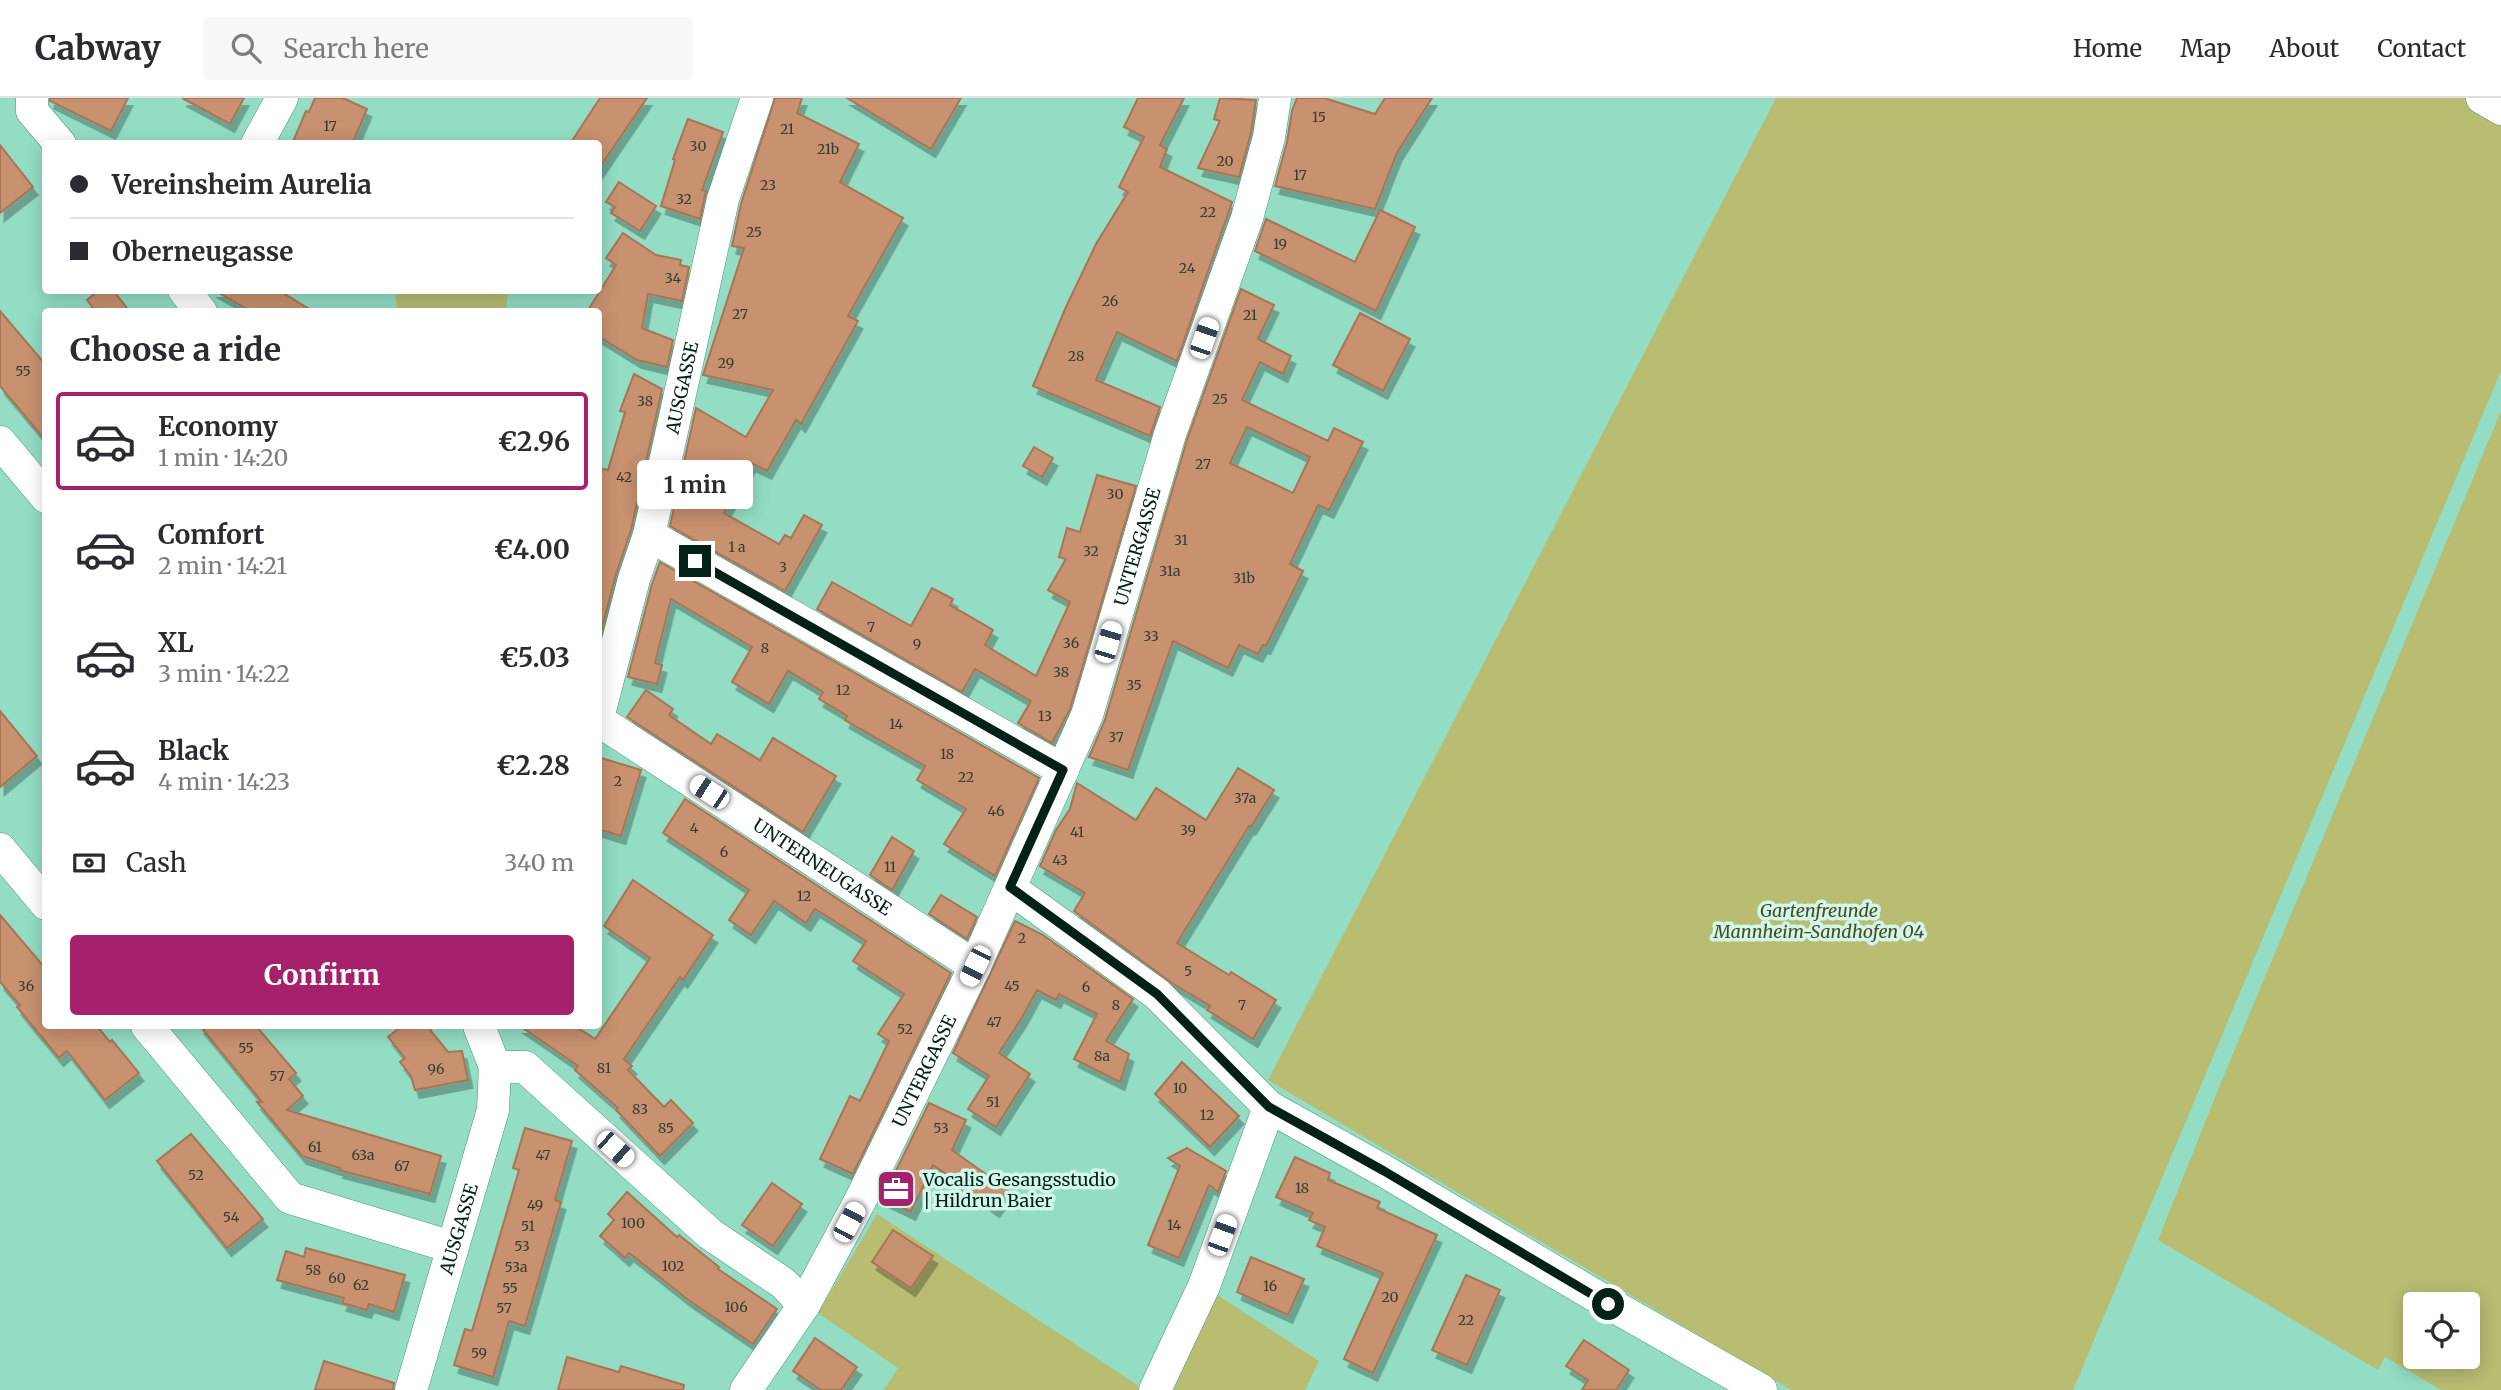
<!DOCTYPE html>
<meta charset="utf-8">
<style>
:root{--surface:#fff;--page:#f7f7f7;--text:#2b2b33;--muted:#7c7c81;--line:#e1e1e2;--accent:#a6216c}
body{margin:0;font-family:Merriweather,serif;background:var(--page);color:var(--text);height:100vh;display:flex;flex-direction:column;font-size:26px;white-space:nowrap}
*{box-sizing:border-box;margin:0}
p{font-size:23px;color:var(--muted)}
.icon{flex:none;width:38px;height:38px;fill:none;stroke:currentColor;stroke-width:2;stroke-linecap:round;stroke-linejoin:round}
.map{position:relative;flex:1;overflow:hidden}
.side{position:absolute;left:42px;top:210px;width:560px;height:721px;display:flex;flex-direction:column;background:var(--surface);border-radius:7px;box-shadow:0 4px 18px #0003}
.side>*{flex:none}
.hud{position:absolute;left:42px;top:42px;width:560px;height:154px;border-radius:7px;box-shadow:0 4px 18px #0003;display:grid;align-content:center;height:154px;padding:0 28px;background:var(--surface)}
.tools{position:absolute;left:2403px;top:1194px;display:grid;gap:14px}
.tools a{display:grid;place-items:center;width:77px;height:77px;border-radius:7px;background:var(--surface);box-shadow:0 4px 18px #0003;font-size:35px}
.end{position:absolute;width:32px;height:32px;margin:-16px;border:9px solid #022119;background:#fff;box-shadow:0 0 0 4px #fff}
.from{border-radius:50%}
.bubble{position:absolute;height:49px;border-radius:7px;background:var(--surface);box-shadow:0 4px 18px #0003;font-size:23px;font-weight:700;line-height:49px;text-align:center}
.car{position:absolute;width:21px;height:42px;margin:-21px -10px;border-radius:9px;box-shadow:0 0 5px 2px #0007;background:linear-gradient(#fff 24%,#345 0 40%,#fff 0 76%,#345 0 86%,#fff 0)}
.hud b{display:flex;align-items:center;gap:24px;height:66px;font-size:26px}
.hud b+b{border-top:2px solid var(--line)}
.hud i{width:18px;height:18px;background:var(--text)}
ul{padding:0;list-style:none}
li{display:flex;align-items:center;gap:21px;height:98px;margin:0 14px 10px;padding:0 14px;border:4px solid transparent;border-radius:7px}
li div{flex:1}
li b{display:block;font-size:26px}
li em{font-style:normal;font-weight:700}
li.current{border-color:var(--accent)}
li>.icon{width:63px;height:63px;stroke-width:1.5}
h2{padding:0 28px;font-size:32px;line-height:84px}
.pay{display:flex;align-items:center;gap:18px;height:77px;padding:0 28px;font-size:26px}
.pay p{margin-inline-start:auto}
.cta{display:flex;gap:14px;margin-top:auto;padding:14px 28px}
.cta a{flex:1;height:80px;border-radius:7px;background:var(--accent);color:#fff;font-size:28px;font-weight:700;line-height:80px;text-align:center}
header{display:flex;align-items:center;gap:42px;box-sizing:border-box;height:98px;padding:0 35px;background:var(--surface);border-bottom:2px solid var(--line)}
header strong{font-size:33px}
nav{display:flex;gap:38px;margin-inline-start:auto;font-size:24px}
.search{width:490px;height:63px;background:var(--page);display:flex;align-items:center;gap:18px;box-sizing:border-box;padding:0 24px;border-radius:7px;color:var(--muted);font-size:26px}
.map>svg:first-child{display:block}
</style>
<header>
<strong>Cabway</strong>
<div class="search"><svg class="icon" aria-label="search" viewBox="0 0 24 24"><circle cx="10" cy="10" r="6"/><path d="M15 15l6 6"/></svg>Search here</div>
<nav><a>Home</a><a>Map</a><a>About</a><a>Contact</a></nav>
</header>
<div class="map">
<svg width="2501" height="1292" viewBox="0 0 2501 1292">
<defs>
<filter id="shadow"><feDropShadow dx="4.5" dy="8" stdDeviation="0" flood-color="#0004"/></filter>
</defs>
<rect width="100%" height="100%" fill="#93ddc5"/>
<!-- green -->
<g fill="#b8bd72" fill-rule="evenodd">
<path d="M 1776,0 L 2501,0 L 2501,273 L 2073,1292 L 1791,1292 L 1268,982 Z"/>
<path d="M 509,193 L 505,213 L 397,213 L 395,193 Z"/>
<path d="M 2501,313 L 2501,1292 L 2441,1292 L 2385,1259 L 2378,1272 L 2158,1142 L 2222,982 ZM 2415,1206 L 2468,1206 L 2468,1258 L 2415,1258 Z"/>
<path d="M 877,1116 L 1145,1292 L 884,1292 L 898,1270 L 818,1215 Z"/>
<path d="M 1199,1185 L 1319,1263 L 1305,1292 L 1149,1292 Z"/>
</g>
<!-- building -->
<g fill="#c89170" stroke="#a97453" stroke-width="2" fill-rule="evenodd" filter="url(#shadow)">
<path d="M 50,0 L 128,0 L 111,33 L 50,3 Z"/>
<path d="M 182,0 L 244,0 L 230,26 Z"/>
<path d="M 315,0 L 343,0 L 367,11 L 352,46 L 292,46 L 306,13 L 309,14 Z"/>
<path d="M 600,0 L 647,0 L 598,72 L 598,46 L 570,46 Z"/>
<path d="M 775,0 L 802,0 L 797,15 L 859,46 L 840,84 L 903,120 L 848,218 L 858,223 L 801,326 L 796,322 L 767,373 L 751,365 L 724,415 L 779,446 L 785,437 L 791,440 L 804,417 L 822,427 L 785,493 L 670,428 L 696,310 L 746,339 L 773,292 L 703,277 L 744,150 L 732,148 L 741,106 Z"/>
<path d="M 847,0 L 961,0 L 931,51 Z"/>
<path d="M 1138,0 L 1184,0 L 1160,47 L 1167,51 L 1160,69 L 1232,104 L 1177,263 L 1117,234 L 1096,282 L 1160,309 L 1150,338 L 1033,288 L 1066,209 L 1096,146 L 1128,94 L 1119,89 L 1144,39 L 1124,29 Z"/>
<path d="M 1220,0 L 1256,2 L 1251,35 L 1239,79 L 1198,70 L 1220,23 L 1214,21 Z"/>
<path d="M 1297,0 L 1324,0 L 1375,16 L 1385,0 L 1432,0 L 1397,55 L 1375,111 L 1275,88 L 1287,44 L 1292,13 Z"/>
<path d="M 688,21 L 723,34 L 702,92 L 706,93 L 700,121 L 661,108 L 675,62 L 673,61 Z"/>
<path d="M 0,47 L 33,89 L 0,115 Z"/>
<path d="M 619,84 L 656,108 L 640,133 L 611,115 L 615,109 L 606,104 Z"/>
<path d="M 1380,112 L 1415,129 L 1376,213 L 1255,153 L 1266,121 L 1355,164 Z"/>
<path d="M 623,135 L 656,157 L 681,162 L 680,167 L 689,169 L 682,203 L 648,196 L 642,230 L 673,242 L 667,269 L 637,262 L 598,238 L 598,214 L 587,214 L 616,167 L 606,160 Z"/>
<path d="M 1241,191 L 1274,207 L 1258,241 L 1291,258 L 1283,276 L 1260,264 L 1242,302 L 1328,343 L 1334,330 L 1363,344 L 1329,412 L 1318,407 L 1290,466 L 1303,473 L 1266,548 L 1263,547 L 1258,556 L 1239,547 L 1228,570 L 1173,543 L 1128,672 L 1089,659 L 1105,622 L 1187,342 ZM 1247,329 L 1310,359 L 1293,395 L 1230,365 Z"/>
<path d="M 99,192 L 113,192 L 130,214 L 96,214 L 87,202 Z"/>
<path d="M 214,192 L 278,192 L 314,214 L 252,214 Z"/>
<path d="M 0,213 L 46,267 L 46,343 L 0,288 Z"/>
<path d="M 1360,215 L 1410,241 L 1383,293 L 1333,267 Z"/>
<path d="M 634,276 L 662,291 L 631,432 L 616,476 L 601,534 L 598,534 L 598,382 L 603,371 L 608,372 L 625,314 L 620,313 Z"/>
<path d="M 1034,349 L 1053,360 L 1042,379 L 1023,368 Z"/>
<path d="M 1097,377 L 1136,388 L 1070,611 L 1052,645 L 1018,625 L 1031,603 L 975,571 L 962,594 L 817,511 L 832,484 L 911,528 L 932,490 L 953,501 L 950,507 L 993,532 L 985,547 L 1036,578 L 1070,504 L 1048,492 L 1066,461 L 1059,459 L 1067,430 L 1080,434 Z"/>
<path d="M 660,464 L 1039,680 L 995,778 L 944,746 L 966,711 L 917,682 L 925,668 L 845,622 L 847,618 L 819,601 L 823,594 L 788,573 L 769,606 L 732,584 L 752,549 L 671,501 L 655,565 L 662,567 L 657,586 L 628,579 L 652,486 Z"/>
<path d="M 646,592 L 673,611 L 669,617 L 711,646 L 717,636 L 760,662 L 773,640 L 836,678 L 803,734 L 627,619 Z"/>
<path d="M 0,613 L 37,658 L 0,689 Z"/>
<path d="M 598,659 L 641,672 L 621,738 L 598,731 Z"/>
<path d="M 1238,670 L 1274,692 L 1251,729 L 1249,728 L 1177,845 L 1229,877 L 1231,874 L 1276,902 L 1253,941 L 1207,912 L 1210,908 L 1172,885 L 1074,813 L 1085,795 L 1040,768 L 1056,732 L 1070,711 L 1077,685 L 1136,722 L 1156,690 L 1206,722 Z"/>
<path d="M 685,701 L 951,875 L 853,1076 L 820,1061 L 850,998 L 860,1003 L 889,943 L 878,936 L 904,896 L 853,863 L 866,843 L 815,811 L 806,825 L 774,803 L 751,837 L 729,822 L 749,792 L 663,735 Z"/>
<path d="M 892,739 L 914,753 L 892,792 L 870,777 Z"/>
<path d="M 633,782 L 713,837 L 683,882 L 680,879 L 624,961 L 632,968 L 628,972 L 664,1009 L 671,1002 L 693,1025 L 660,1058 L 616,1012 L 618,1010 L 575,972 L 578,968 L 520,928 L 575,928 L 595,941 L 650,860 L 604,828 Z"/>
<path d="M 941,797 L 977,819 L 967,841 L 929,816 Z"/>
<path d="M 0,817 L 46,871 L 46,928 L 97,928 L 110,944 L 112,942 L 139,975 L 105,1002 L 67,953 L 59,960 L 17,909 L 20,907 L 0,884 Z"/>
<path d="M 1015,823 L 1043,837 L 1133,901 L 1106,943 L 1129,956 L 1120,984 L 1074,961 L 1097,916 L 1059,896 L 1056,902 L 1037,892 L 1023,918 L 999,955 L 1030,976 L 996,1029 L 968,1011 L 989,978 L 953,955 Z"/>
<path d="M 200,928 L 256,928 L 296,975 L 289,981 L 303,998 L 287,1012 L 441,1058 L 430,1096 L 339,1072 L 340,1070 L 302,1058 L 257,1004 L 262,1004 Z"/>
<path d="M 402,928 L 427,928 L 448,954 L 462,953 L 468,982 L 415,992 L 411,978 L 400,964 L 405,960 L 388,939 Z"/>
<path d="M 1182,964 L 1239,1018 L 1210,1049 L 1155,996 Z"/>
<path d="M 929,1005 L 966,1022 L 952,1052 L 1008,1092 L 995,1111 L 933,1067 L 911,1114 L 884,1101 L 888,1094 L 886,1093 Z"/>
<path d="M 525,1030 L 572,1043 L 555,1102 L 561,1104 L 525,1228 L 509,1223 L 493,1279 L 454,1267 L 465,1231 L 472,1233 L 519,1072 L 513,1070 Z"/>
<path d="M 191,1036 L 263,1121 L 227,1150 L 157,1063 Z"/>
<path d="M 1187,1050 L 1226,1073 L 1218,1094 L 1209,1087 L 1179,1160 L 1148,1147 L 1180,1068 L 1168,1060 Z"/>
<path d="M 1295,1059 L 1330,1075 L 1328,1082 L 1380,1104 L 1377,1110 L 1437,1137 L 1373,1275 L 1344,1261 L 1383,1175 L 1317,1148 L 1325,1129 L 1309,1122 L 1313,1115 L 1276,1099 Z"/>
<path d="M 772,1085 L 802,1106 L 773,1148 L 742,1127 Z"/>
<path d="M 627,1094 L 677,1139 L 679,1137 L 719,1169 L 718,1171 L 777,1211 L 753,1246 L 687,1201 L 629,1155 L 625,1160 L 600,1138 L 614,1122 L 608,1116 Z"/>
<path d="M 893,1132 L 933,1158 L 911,1190 L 872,1164 Z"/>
<path d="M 306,1150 L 405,1177 L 394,1214 L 369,1206 L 367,1212 L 342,1205 L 344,1200 L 277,1182 L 286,1153 L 304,1159 Z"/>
<path d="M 1251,1159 L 1304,1181 L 1288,1217 L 1237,1194 Z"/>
<path d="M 1466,1177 L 1500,1192 L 1467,1267 L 1432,1252 Z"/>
<path d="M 815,1240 L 857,1269 L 841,1292 L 821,1292 L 793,1273 Z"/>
<path d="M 1584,1242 L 1629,1272 L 1616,1292 L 1582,1292 L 1588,1282 L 1566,1268 Z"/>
<path d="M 567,1259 L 619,1274 L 621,1268 L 684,1287 L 683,1292 L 558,1292 Z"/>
<path d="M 324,1263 L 394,1285 L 393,1292 L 315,1292 Z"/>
</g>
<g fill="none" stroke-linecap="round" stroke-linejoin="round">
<!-- minor casing -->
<g stroke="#4d9680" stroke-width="33">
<g id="minor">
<path d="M 32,0 L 32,13 L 60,46"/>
<path d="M 2482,0 L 2501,11"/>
<path d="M 257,46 L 282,0"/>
<path d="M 184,192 L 201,214"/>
<path d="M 0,344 L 46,399"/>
<path d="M 649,437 L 1063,672"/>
<path id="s1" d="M 598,620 L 634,481 L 649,437 L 723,101 L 757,0"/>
<path id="s2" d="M 598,622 L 975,868"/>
<path d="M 0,751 L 46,806"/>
<path d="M 1010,790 L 1157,896 L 1269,1009 L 1384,1073 L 1594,1197 L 1761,1292"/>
<path d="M 147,928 L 290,1100 L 452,1149"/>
<path d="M 495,969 L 525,969 L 710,1136 L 783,1185 L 804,1207"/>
<path id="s3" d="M 411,1292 L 493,1012 L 495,969 L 479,928"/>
<path id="s4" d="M 746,1292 L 804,1207 L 860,1103 L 975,868 L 1087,617 L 1170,336 L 1247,120 L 1269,39 L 1275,0"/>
<path d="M 1155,1292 L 1204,1188 L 1269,1009"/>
</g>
</g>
<!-- minor -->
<use href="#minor" stroke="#fff" stroke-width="32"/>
</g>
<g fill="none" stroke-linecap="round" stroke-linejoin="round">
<!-- route -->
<path stroke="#022119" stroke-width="9" d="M 695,463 L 1063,672 L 1010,789 L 1157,896 L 1269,1009 L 1384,1073 L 1608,1206"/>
</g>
<!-- icons -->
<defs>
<g id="office-square" transform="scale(2.0125)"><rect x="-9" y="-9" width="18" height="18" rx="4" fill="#a6216c" stroke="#d2f6e9"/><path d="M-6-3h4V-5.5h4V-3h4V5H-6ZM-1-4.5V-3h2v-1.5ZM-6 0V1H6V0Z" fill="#fff"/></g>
</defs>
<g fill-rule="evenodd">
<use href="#office-square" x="896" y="1091"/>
</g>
<g text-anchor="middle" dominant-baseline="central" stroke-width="7" stroke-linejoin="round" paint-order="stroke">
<!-- number labels -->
<g font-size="14" fill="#343d2f">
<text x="1319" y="19">15</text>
<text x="330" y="28">17</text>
<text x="787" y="31">21</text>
<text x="698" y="48">30</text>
<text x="828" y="51">21b</text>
<text x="1225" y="63">20</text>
<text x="1300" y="77">17</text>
<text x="768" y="87">23</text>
<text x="684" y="101">32</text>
<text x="1208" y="114">22</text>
<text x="754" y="134">25</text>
<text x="1280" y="146">19</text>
<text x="1187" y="170">24</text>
<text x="673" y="180">34</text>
<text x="1110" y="203">26</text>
<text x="740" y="216">27</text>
<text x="1250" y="217">21</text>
<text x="1076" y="258">28</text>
<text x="726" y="265">29</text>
<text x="23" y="273">55</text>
<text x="1220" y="301">25</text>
<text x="645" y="303">38</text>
<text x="1203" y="366">27</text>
<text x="624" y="379">42</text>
<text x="1115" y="396">30</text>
<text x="1181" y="442">31</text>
<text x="737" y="449">1 a</text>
<text x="1091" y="453">32</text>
<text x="783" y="469">3</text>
<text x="1170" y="473">31a</text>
<text x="1244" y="480">31b</text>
<text x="871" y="529">7</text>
<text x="1151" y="538">33</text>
<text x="1071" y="545">36</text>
<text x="917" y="546">9</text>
<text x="765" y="550">8</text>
<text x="1061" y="574">38</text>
<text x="1134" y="587">35</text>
<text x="843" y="592">12</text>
<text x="1045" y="618">13</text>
<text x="896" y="626">14</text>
<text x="1116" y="639">37</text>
<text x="947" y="656">18</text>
<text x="966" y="679">22</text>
<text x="618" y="683">2</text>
<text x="1245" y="700">37a</text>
<text x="996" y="713">46</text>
<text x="694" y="730">4</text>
<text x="1188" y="732">39</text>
<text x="1077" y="734">41</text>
<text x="724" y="754">6</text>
<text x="1060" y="762">43</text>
<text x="890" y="769">11</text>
<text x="804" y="798">12</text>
<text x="1022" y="840">2</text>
<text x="1188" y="873">5</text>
<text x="26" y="888">36</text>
<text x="1012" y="888">45</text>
<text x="1086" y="889">6</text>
<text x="1116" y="907">8</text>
<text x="1242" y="907">7</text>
<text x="994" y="924">47</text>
<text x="905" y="931">52</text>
<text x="246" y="950">55</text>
<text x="1102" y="958">8a</text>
<text x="604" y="970">81</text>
<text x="436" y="971">96</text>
<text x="277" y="978">57</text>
<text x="1180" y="990">10</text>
<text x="993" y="1004">51</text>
<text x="640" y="1011">83</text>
<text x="1207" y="1017">12</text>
<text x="666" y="1030">85</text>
<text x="941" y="1030">53</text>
<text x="315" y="1049">61</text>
<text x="363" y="1057">63a</text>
<text x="543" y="1057">47</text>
<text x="402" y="1068">67</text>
<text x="196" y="1077">52</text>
<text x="1302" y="1090">18</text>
<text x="535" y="1107">49</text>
<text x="231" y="1119">54</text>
<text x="633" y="1125">100</text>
<text x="1174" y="1127">14</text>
<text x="528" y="1128">51</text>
<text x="522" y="1148">53</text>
<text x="673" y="1168">102</text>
<text x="516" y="1169">53a</text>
<text x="313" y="1172">58</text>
<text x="337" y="1180">60</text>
<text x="361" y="1187">62</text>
<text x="1270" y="1188">16</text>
<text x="510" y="1190">55</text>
<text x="1390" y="1199">20</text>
<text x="736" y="1209">106</text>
<text x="504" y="1210">57</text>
<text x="1466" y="1222">22</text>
<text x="479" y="1255">59</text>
</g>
<!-- street labels -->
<g font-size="18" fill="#022119" stroke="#d2f6e9">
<text stroke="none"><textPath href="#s1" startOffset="341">AUSGASSE</textPath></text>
<text stroke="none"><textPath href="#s4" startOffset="933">UNTERGASSE</textPath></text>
<text stroke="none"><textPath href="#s2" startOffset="268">UNTERNEUGASSE</textPath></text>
<text stroke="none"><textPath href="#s4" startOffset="366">UNTERGASSE</textPath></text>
<text stroke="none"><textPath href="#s3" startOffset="168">AUSGASSE</textPath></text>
</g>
<!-- park labels -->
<g font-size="18" font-style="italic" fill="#484a1f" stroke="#d2f6e9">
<text x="1819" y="812">Gartenfreunde<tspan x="1819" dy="21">Mannheim-Sandhofen 04</tspan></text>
</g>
<!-- poi labels -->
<g font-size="18" fill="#022119" stroke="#d2f6e9" text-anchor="start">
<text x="923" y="1081">Vocalis Gesangsstudio<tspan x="923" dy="21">| Hildrun Baier</tspan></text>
</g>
</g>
</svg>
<div class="tools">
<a><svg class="icon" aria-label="locate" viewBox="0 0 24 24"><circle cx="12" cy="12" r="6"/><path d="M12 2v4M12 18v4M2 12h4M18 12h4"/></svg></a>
</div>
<i class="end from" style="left:1608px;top:1206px"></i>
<i class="end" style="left:695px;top:463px"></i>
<div class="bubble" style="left:637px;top:362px;width:116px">1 min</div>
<i class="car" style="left:1204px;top:240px;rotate:19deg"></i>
<i class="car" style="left:1108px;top:544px;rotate:16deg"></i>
<i class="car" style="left:709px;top:694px;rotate:303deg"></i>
<i class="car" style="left:975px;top:868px;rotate:206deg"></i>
<i class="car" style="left:615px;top:1051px;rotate:132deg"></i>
<i class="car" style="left:849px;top:1124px;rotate:28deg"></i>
<i class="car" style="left:1222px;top:1137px;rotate:20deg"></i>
<div class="hud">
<b><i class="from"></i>Vereinsheim Aurelia</b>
<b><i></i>Oberneugasse</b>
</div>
<section class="side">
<h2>Choose a ride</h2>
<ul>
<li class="current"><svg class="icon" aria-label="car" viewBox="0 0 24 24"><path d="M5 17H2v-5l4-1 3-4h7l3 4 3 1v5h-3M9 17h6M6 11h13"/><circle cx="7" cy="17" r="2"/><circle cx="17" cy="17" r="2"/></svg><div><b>Economy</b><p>1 min · 14:20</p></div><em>€2.96</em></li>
<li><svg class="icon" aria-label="car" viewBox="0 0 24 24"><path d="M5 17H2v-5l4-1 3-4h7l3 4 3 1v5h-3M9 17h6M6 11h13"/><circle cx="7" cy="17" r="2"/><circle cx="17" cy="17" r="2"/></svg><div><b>Comfort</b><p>2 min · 14:21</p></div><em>€4.00</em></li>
<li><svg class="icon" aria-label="car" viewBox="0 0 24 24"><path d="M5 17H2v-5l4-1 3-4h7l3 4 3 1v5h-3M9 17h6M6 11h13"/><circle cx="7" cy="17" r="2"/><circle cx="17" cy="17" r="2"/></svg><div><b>XL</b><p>3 min · 14:22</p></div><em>€5.03</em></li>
<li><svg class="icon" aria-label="car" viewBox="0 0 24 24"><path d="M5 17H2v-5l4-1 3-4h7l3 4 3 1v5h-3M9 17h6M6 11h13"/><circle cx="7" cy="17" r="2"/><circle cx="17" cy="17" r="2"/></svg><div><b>Black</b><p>4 min · 14:23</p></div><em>€2.28</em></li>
</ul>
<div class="pay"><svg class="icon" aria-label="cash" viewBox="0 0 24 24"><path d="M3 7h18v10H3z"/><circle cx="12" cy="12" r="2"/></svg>Cash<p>340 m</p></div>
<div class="cta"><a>Confirm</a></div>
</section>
</div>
